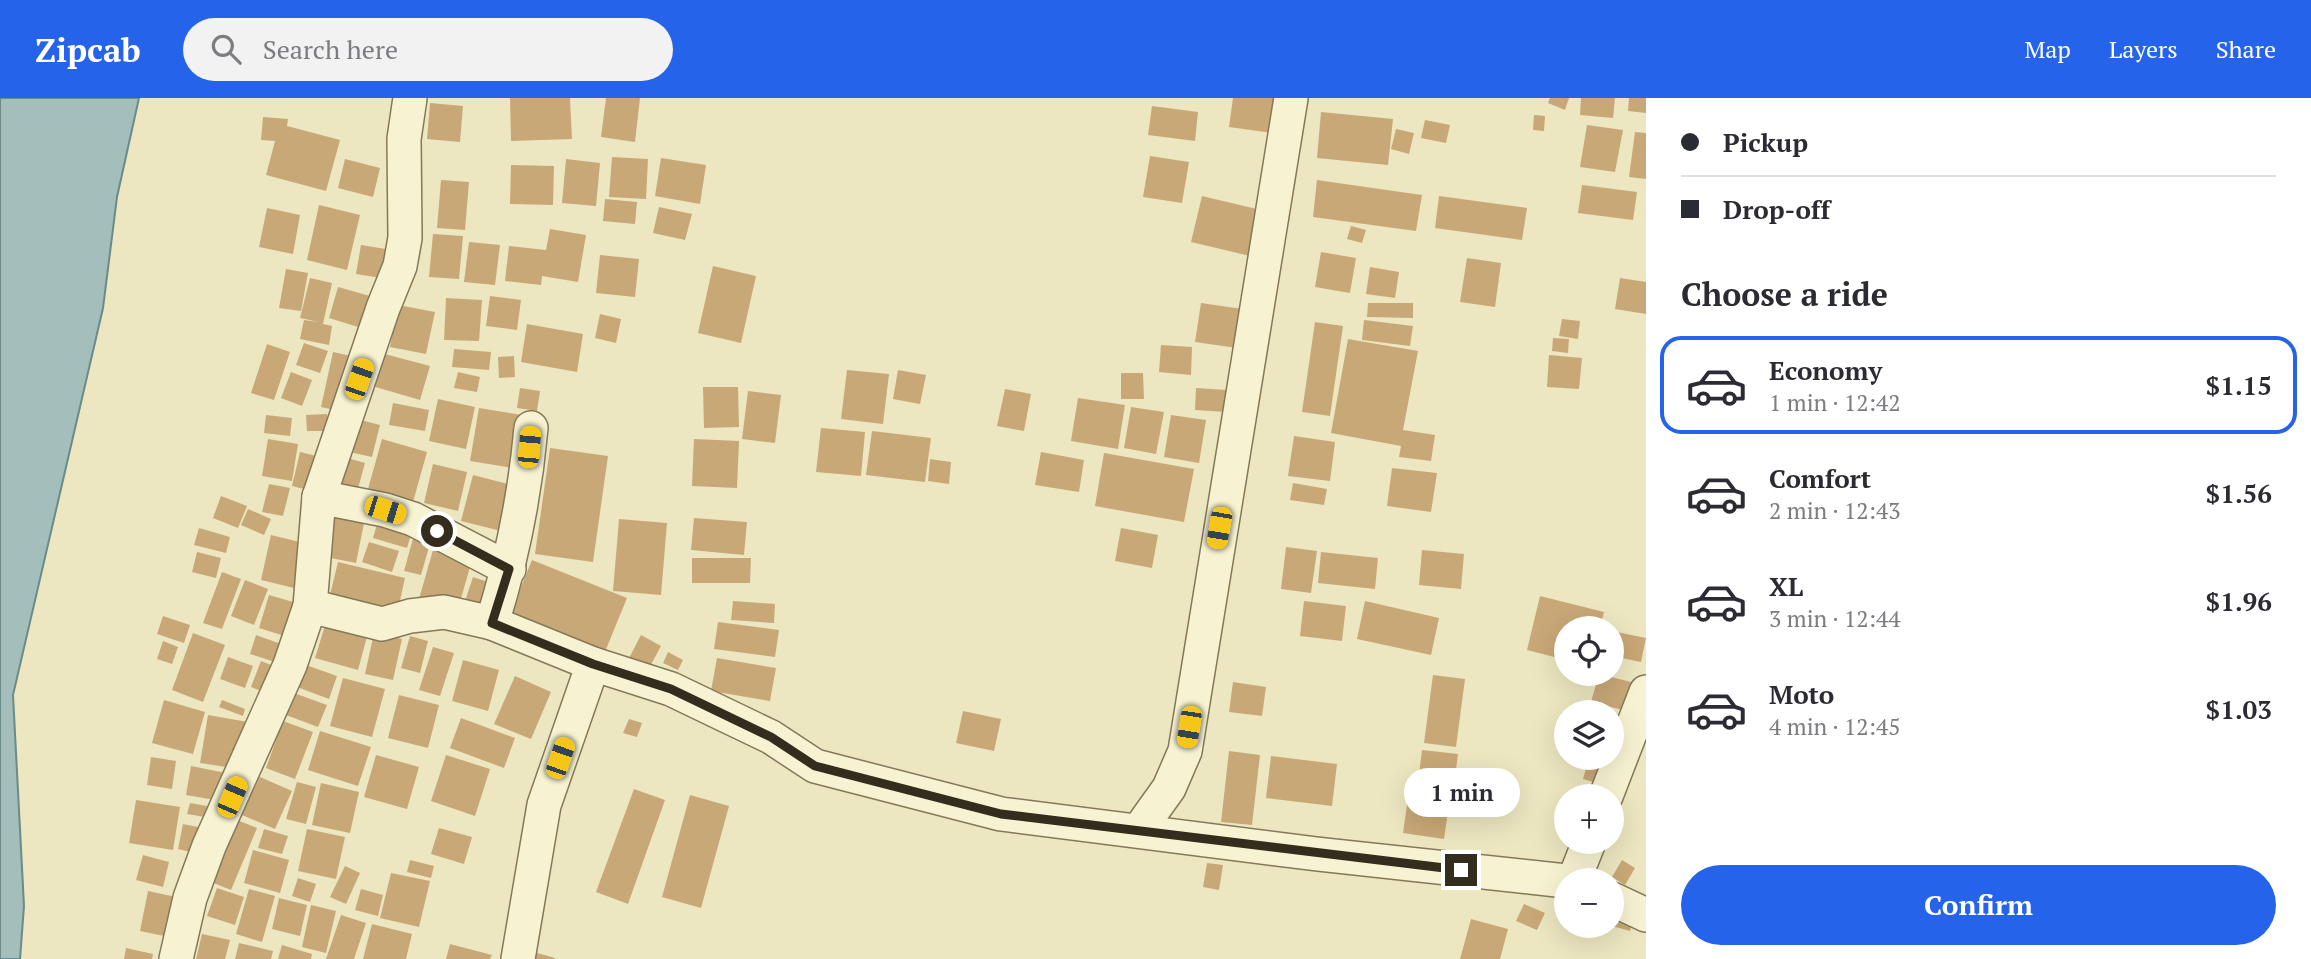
<!DOCTYPE html>
<meta charset="utf-8">
<style>
:root{--surface:#fff;--page:#f2f2f3;--text:#2b2b33;--muted:#7c7c81;--line:#e1e1e2;--accent:#2563eb}
body{margin:0;font-family:"PT Serif",serif;background:var(--page);color:var(--text);height:100vh;display:flex;flex-direction:column;font-size:26px;white-space:nowrap}
*{box-sizing:border-box;margin:0}
p{font-size:23px;color:var(--muted)}
.icon{flex:none;width:38px;height:38px;fill:none;stroke:currentColor;stroke-width:2;stroke-linecap:round;stroke-linejoin:round}
.map{position:relative;flex:1;overflow:hidden}
.drawer{display:flex;flex-direction:column;background:var(--surface);width:665px}
.drawer>*{flex:none}
.guide{display:grid;align-content:center;height:154px;padding:0 35px;background:var(--surface)}
.controls{position:absolute;left:1554px;top:518px;display:grid;gap:14px}
.controls a{display:grid;place-items:center;width:70px;height:70px;border-radius:50%;background:var(--surface);box-shadow:0 7px 28px #0002;font-size:35px}
.end{position:absolute;width:32px;height:32px;margin:-16px;border:9px solid #342c1c;background:#fff;box-shadow:0 0 0 4px #fff}
.from{border-radius:50%}
.bubble{position:absolute;height:49px;border-radius:24px;background:var(--surface);box-shadow:0 7px 28px #0002;font-size:23px;font-weight:700;line-height:49px;text-align:center}
.car{position:absolute;width:21px;height:42px;margin:-21px -10px;border-radius:9px;box-shadow:0 0 5px 2px #0007;background:linear-gradient(#f5c518 24%,#345 0 40%,#f5c518 0 76%,#345 0 86%,#f5c518 0)}
.guide b{display:flex;align-items:center;gap:24px;height:66px;font-size:26px}
.guide b+b{border-top:2px solid var(--line)}
.guide i{width:18px;height:18px;background:var(--text)}
ul{padding:0;list-style:none}
li{display:flex;align-items:center;gap:21px;height:98px;margin:0 14px 10px;padding:0 21px;border:4px solid transparent;border-radius:21px}
li div{flex:1}
li b{display:block;font-size:26px}
li em{font-style:normal;font-weight:700}
li.selected{border-color:var(--accent)}
li>.icon{width:63px;height:63px;stroke-width:1.5}
h2{padding:0 35px;font-size:32px;line-height:84px}
.action{display:flex;gap:14px;margin-top:auto;padding:14px 35px}
.action a{flex:1;height:80px;border-radius:42px;background:var(--accent);color:#fff;font-size:28px;font-weight:700;line-height:80px;text-align:center}
header{display:flex;align-items:center;gap:42px;box-sizing:border-box;height:98px;padding:0 35px;background:var(--accent);color:#fff}
header strong{font-size:33px}
nav{display:flex;gap:38px;margin-inline-start:auto;font-size:24px}
.search{width:490px;height:63px;background:var(--page);display:flex;align-items:center;gap:18px;box-sizing:border-box;padding:0 24px;border-radius:38px;color:var(--muted);font-size:26px}
main{display:flex;flex:1;min-height:0}
.map>svg:first-child{display:block}
</style>
<header>
<strong>Zipcab</strong>
<div class="search"><svg class="icon" aria-label="search" viewBox="0 0 24 24"><circle cx="10" cy="10" r="6"/><path d="M15 15l6 6"/></svg>Search here</div>
<nav><a>Map</a><a>Layers</a><a>Share</a></nav>
</header>
<main>
<div class="map">
<svg width="1646" height="861" viewBox="0 0 1646 861">
<rect width="100%" height="100%" fill="#ece7c0"/>
<!-- water -->
<path fill="#a3bebb" stroke="#6a8b89" stroke-width="2" d="M 0,0 L 139,0 L 117,99 L 103,210 L 13,597 L 24,808 L 20,861 L 0,861 Z"/>
<!-- building -->
<g fill="#c9a877">
<path d="M 510,0 L 570,0 L 572,41 L 511,43 Z"/>
<path d="M 606,0 L 640,0 L 635,44 L 601,39 Z"/>
<path d="M 1233,0 L 1284,0 L 1279,36 L 1229,29 Z"/>
<path d="M 1550,0 L 1569,0 L 1565,12 L 1548,5 Z"/>
<path d="M 1581,0 L 1615,0 L 1613,20 L 1580,17 Z"/>
<path d="M 1629,0 L 1646,0 L 1646,15 L 1628,13 Z"/>
<path d="M 430,5 L 463,8 L 460,44 L 427,41 Z"/>
<path d="M 1152,8 L 1198,14 L 1195,43 L 1148,37 Z"/>
<path d="M 1321,14 L 1393,21 L 1388,67 L 1317,60 Z"/>
<path d="M 1534,17 L 1545,18 L 1544,33 L 1533,32 Z"/>
<path d="M 263,19 L 288,21 L 287,28 L 340,42 L 326,93 L 266,77 L 275,43 L 261,42 Z"/>
<path d="M 1425,22 L 1450,27 L 1446,45 L 1421,40 Z"/>
<path d="M 1587,27 L 1623,32 L 1615,74 L 1580,69 Z"/>
<path d="M 1396,31 L 1414,35 L 1409,56 L 1391,51 Z"/>
<path d="M 1635,34 L 1646,35 L 1646,81 L 1629,79 Z"/>
<path d="M 1150,58 L 1189,64 L 1182,105 L 1143,99 Z"/>
<path d="M 612,59 L 648,61 L 646,101 L 609,99 Z"/>
<path d="M 661,60 L 706,67 L 700,106 L 655,98 Z"/>
<path d="M 345,61 L 380,70 L 373,99 L 338,90 Z"/>
<path d="M 566,61 L 600,65 L 596,108 L 562,105 Z"/>
<path d="M 511,67 L 554,68 L 553,107 L 510,106 Z"/>
<path d="M 441,82 L 469,84 L 465,132 L 437,130 Z"/>
<path d="M 1317,82 L 1422,97 L 1416,133 L 1313,119 Z"/>
<path d="M 1582,87 L 1637,94 L 1633,122 L 1578,115 Z"/>
<path d="M 1202,98 L 1261,112 L 1250,158 L 1191,144 Z"/>
<path d="M 1439,98 L 1527,110 L 1522,142 L 1435,130 Z"/>
<path d="M 605,101 L 637,104 L 635,126 L 603,123 Z"/>
<path d="M 319,107 L 360,117 L 347,172 L 307,162 Z"/>
<path d="M 659,109 L 692,116 L 685,142 L 653,135 Z"/>
<path d="M 267,110 L 300,117 L 293,156 L 259,149 Z"/>
<path d="M 1351,128 L 1366,132 L 1362,145 L 1347,141 Z"/>
<path d="M 550,131 L 586,137 L 578,184 L 542,178 L 541,187 L 505,183 L 509,148 L 546,152 Z"/>
<path d="M 433,136 L 463,138 L 459,181 L 429,179 Z"/>
<path d="M 469,144 L 500,147 L 495,187 L 464,184 Z"/>
<path d="M 361,147 L 392,152 L 387,181 L 356,176 Z"/>
<path d="M 1321,154 L 1356,160 L 1350,195 L 1315,189 Z"/>
<path d="M 600,157 L 639,161 L 635,199 L 596,195 Z"/>
<path d="M 1467,160 L 1501,165 L 1495,209 L 1460,204 Z"/>
<path d="M 713,168 L 756,178 L 741,245 L 698,235 Z"/>
<path d="M 1370,169 L 1399,174 L 1395,200 L 1366,196 Z"/>
<path d="M 286,171 L 308,175 L 301,213 L 279,210 Z"/>
<path d="M 310,180 L 332,185 L 323,226 L 332,228 L 329,247 L 300,241 L 304,222 L 319,224 L 300,220 Z"/>
<path d="M 1620,180 L 1646,184 L 1646,216 L 1615,211 Z"/>
<path d="M 338,189 L 377,200 L 368,232 L 329,220 Z"/>
<path d="M 490,198 L 521,202 L 517,232 L 486,228 Z"/>
<path d="M 446,200 L 482,202 L 479,243 L 444,242 Z"/>
<path d="M 1201,205 L 1242,211 L 1237,250 L 1195,244 Z"/>
<path d="M 1368,205 L 1413,205 L 1413,220 L 1367,219 Z"/>
<path d="M 398,207 L 435,214 L 426,256 L 390,249 Z"/>
<path d="M 600,216 L 621,221 L 616,245 L 595,240 Z"/>
<path d="M 1562,221 L 1580,223 L 1578,241 L 1559,238 Z"/>
<path d="M 1364,222 L 1413,228 L 1410,248 L 1362,242 Z"/>
<path d="M 1315,224 L 1343,228 L 1330,318 L 1302,314 Z"/>
<path d="M 527,226 L 583,236 L 577,274 L 521,264 Z"/>
<path d="M 1553,240 L 1569,241 L 1568,255 L 1552,253 Z"/>
<path d="M 1348,241 L 1418,253 L 1403,332 L 1435,337 L 1431,363 L 1399,359 L 1401,348 L 1331,335 Z"/>
<path d="M 304,245 L 328,253 L 320,275 L 296,267 Z"/>
<path d="M 267,246 L 290,254 L 274,302 L 251,295 Z"/>
<path d="M 1161,247 L 1192,249 L 1191,277 L 1159,274 Z"/>
<path d="M 454,251 L 491,254 L 489,272 L 452,269 Z"/>
<path d="M 333,254 L 356,259 L 344,314 L 321,309 Z"/>
<path d="M 381,255 L 430,268 L 420,302 L 372,288 Z"/>
<path d="M 1549,257 L 1582,260 L 1579,291 L 1547,289 Z"/>
<path d="M 514,258 L 515,279 L 499,280 L 498,259 Z"/>
<path d="M 847,272 L 889,276 L 883,326 L 841,321 Z"/>
<path d="M 898,272 L 926,277 L 920,306 L 893,301 Z"/>
<path d="M 291,274 L 312,282 L 302,308 L 281,300 Z"/>
<path d="M 458,274 L 480,279 L 477,294 L 454,290 Z"/>
<path d="M 1121,275 L 1143,275 L 1144,301 L 1121,301 Z"/>
<path d="M 703,289 L 738,289 L 739,329 L 704,330 Z"/>
<path d="M 520,290 L 540,293 L 537,313 L 517,310 Z"/>
<path d="M 1196,290 L 1227,292 L 1226,314 L 1195,312 Z"/>
<path d="M 1005,291 L 1031,296 L 1024,333 L 997,328 Z"/>
<path d="M 748,293 L 781,297 L 775,345 L 742,341 Z"/>
<path d="M 1078,300 L 1125,307 L 1118,351 L 1071,343 Z"/>
<path d="M 438,301 L 475,309 L 466,351 L 429,343 Z"/>
<path d="M 393,305 L 429,312 L 425,333 L 389,327 Z"/>
<path d="M 1131,309 L 1164,314 L 1156,356 L 1124,350 Z"/>
<path d="M 479,310 L 528,318 L 520,371 L 470,363 Z"/>
<path d="M 327,316 L 327,333 L 307,333 L 306,317 Z"/>
<path d="M 266,317 L 292,320 L 290,338 L 264,335 Z"/>
<path d="M 1171,317 L 1206,322 L 1199,365 L 1164,359 Z"/>
<path d="M 353,320 L 380,327 L 372,359 L 345,353 Z"/>
<path d="M 821,330 L 865,334 L 861,378 L 816,374 Z"/>
<path d="M 872,333 L 931,340 L 925,384 L 866,377 Z"/>
<path d="M 1294,338 L 1335,344 L 1330,383 L 1288,378 Z"/>
<path d="M 268,341 L 298,346 L 292,383 L 262,378 Z"/>
<path d="M 382,341 L 427,354 L 413,404 L 368,391 Z"/>
<path d="M 694,341 L 739,343 L 737,390 L 692,388 Z"/>
<path d="M 550,350 L 608,358 L 593,464 L 535,456 Z"/>
<path d="M 300,354 L 325,360 L 316,394 L 292,388 Z"/>
<path d="M 1041,354 L 1084,362 L 1079,394 L 1035,387 Z"/>
<path d="M 1104,355 L 1194,371 L 1184,424 L 1095,408 Z"/>
<path d="M 341,358 L 365,365 L 357,394 L 334,387 Z"/>
<path d="M 930,361 L 951,364 L 949,386 L 928,383 Z"/>
<path d="M 433,366 L 467,374 L 458,413 L 424,405 Z"/>
<path d="M 1392,370 L 1437,375 L 1431,414 L 1387,408 Z"/>
<path d="M 473,377 L 520,389 L 509,435 L 461,423 Z"/>
<path d="M 1293,385 L 1327,391 L 1324,407 L 1290,402 Z"/>
<path d="M 269,386 L 290,390 L 283,418 L 262,414 Z"/>
<path d="M 221,398 L 247,408 L 238,430 L 213,420 Z"/>
<path d="M 336,405 L 367,410 L 356,465 L 326,459 Z"/>
<path d="M 248,411 L 271,421 L 264,437 L 241,427 Z"/>
<path d="M 380,416 L 414,426 L 407,450 L 373,440 Z"/>
<path d="M 694,420 L 747,424 L 744,457 L 691,452 Z"/>
<path d="M 619,421 L 667,425 L 661,497 L 613,493 Z"/>
<path d="M 199,430 L 230,439 L 226,455 L 194,447 Z"/>
<path d="M 1121,430 L 1158,437 L 1152,470 L 1115,463 Z"/>
<path d="M 271,437 L 308,446 L 298,491 L 261,482 Z"/>
<path d="M 414,437 L 431,442 L 421,477 L 404,473 Z"/>
<path d="M 369,444 L 399,453 L 392,474 L 362,464 Z"/>
<path d="M 435,445 L 474,455 L 458,511 L 419,501 Z"/>
<path d="M 1286,449 L 1317,453 L 1311,495 L 1281,491 Z"/>
<path d="M 1422,452 L 1464,456 L 1461,491 L 1419,487 Z"/>
<path d="M 197,454 L 221,460 L 216,480 L 192,474 Z"/>
<path d="M 1321,454 L 1378,460 L 1375,491 L 1318,485 Z"/>
<path d="M 692,460 L 751,460 L 750,485 L 692,485 Z"/>
<path d="M 532,462 L 627,500 L 600,566 L 505,528 Z"/>
<path d="M 338,464 L 405,480 L 396,521 L 328,505 Z"/>
<path d="M 222,474 L 241,481 L 222,531 L 203,525 Z"/>
<path d="M 473,479 L 497,487 L 488,515 L 464,506 Z"/>
<path d="M 245,482 L 268,491 L 254,527 L 231,518 Z"/>
<path d="M 269,497 L 300,506 L 291,540 L 259,530 Z"/>
<path d="M 1540,498 L 1604,514 L 1600,530 L 1566,530 L 1566,562 L 1527,552 Z"/>
<path d="M 733,503 L 775,506 L 774,525 L 731,522 Z"/>
<path d="M 1304,503 L 1346,508 L 1342,543 L 1300,538 Z"/>
<path d="M 1365,503 L 1439,520 L 1431,557 L 1357,541 Z"/>
<path d="M 163,518 L 190,527 L 184,545 L 157,536 Z"/>
<path d="M 326,524 L 368,535 L 358,572 L 315,560 Z"/>
<path d="M 718,524 L 779,532 L 775,559 L 714,551 Z"/>
<path d="M 1612,533 L 1646,540 L 1641,564 L 1612,558 Z"/>
<path d="M 193,535 L 225,547 L 203,604 L 172,592 Z"/>
<path d="M 374,535 L 402,541 L 393,582 L 365,576 Z"/>
<path d="M 256,537 L 281,546 L 275,564 L 250,556 Z"/>
<path d="M 641,537 L 661,548 L 647,574 L 627,564 Z"/>
<path d="M 410,538 L 428,543 L 420,575 L 401,570 Z"/>
<path d="M 163,543 L 178,549 L 172,566 L 157,561 Z"/>
<path d="M 433,549 L 454,555 L 440,598 L 419,592 Z"/>
<path d="M 668,554 L 683,562 L 678,572 L 663,565 Z"/>
<path d="M 228,559 L 253,568 L 245,590 L 220,581 Z"/>
<path d="M 717,560 L 776,570 L 770,603 L 711,593 Z"/>
<path d="M 463,562 L 499,572 L 488,613 L 452,603 Z"/>
<path d="M 261,563 L 281,571 L 272,597 L 251,589 Z"/>
<path d="M 306,567 L 337,578 L 329,601 L 297,589 Z"/>
<path d="M 1599,576 L 1631,584 L 1623,612 L 1591,604 Z"/>
<path d="M 1433,577 L 1465,581 L 1456,649 L 1424,645 Z"/>
<path d="M 515,578 L 551,594 L 531,641 L 494,626 Z"/>
<path d="M 343,580 L 385,591 L 372,639 L 330,628 Z"/>
<path d="M 1233,584 L 1266,589 L 1262,618 L 1229,614 Z"/>
<path d="M 294,595 L 327,607 L 318,629 L 286,617 Z"/>
<path d="M 399,597 L 439,607 L 428,650 L 388,640 Z"/>
<path d="M 164,602 L 205,614 L 193,656 L 152,645 Z"/>
<path d="M 222,602 L 245,611 L 243,618 L 219,609 Z"/>
<path d="M 963,613 L 1001,621 L 994,653 L 956,645 Z"/>
<path d="M 208,617 L 248,624 L 239,671 L 200,665 Z"/>
<path d="M 461,620 L 515,640 L 504,670 L 450,650 Z"/>
<path d="M 629,621 L 642,625 L 637,639 L 623,635 Z"/>
<path d="M 283,623 L 313,634 L 295,681 L 266,670 Z"/>
<path d="M 320,633 L 371,649 L 358,688 L 308,672 Z"/>
<path d="M 1422,652 L 1458,656 L 1454,688 L 1418,684 Z"/>
<path d="M 1229,653 L 1260,657 L 1252,727 L 1221,724 Z"/>
<path d="M 376,657 L 419,669 L 407,711 L 364,699 Z"/>
<path d="M 446,657 L 490,671 L 475,718 L 431,703 Z"/>
<path d="M 1271,658 L 1337,666 L 1332,708 L 1266,700 Z"/>
<path d="M 151,659 L 176,663 L 172,691 L 147,687 Z"/>
<path d="M 1589,660 L 1605,660 L 1597,685 L 1583,681 Z"/>
<path d="M 191,668 L 226,675 L 221,703 L 186,697 Z"/>
<path d="M 260,679 L 292,693 L 275,731 L 242,717 Z"/>
<path d="M 297,684 L 316,689 L 306,726 L 286,721 Z"/>
<path d="M 321,685 L 359,694 L 350,735 L 312,727 Z"/>
<path d="M 634,691 L 665,702 L 628,806 L 596,794 Z"/>
<path d="M 1409,693 L 1450,699 L 1444,741 L 1403,735 Z"/>
<path d="M 690,697 L 729,708 L 701,810 L 662,799 Z"/>
<path d="M 136,702 L 180,709 L 173,752 L 129,745 Z"/>
<path d="M 190,705 L 207,708 L 205,719 L 187,716 Z"/>
<path d="M 232,720 L 257,730 L 231,792 L 206,782 Z"/>
<path d="M 183,726 L 208,731 L 203,757 L 178,751 Z"/>
<path d="M 439,730 L 472,739 L 464,766 L 431,756 Z"/>
<path d="M 264,731 L 288,738 L 282,756 L 258,750 Z"/>
<path d="M 307,731 L 345,739 L 336,781 L 298,773 Z"/>
<path d="M 253,752 L 289,762 L 280,795 L 244,785 Z"/>
<path d="M 143,757 L 169,764 L 163,789 L 136,782 Z"/>
<path d="M 410,762 L 434,768 L 431,780 L 407,774 Z"/>
<path d="M 1622,762 L 1635,770 L 1625,787 L 1612,779 Z"/>
<path d="M 1207,765 L 1223,767 L 1219,792 L 1203,789 Z"/>
<path d="M 345,768 L 360,775 L 346,806 L 330,799 Z"/>
<path d="M 391,775 L 430,783 L 419,829 L 380,820 Z"/>
<path d="M 298,780 L 316,786 L 310,804 L 292,798 Z"/>
<path d="M 217,790 L 244,799 L 235,827 L 207,818 Z"/>
<path d="M 249,791 L 275,798 L 262,844 L 236,836 Z"/>
<path d="M 361,791 L 383,797 L 378,818 L 355,812 Z"/>
<path d="M 148,793 L 176,799 L 169,839 L 140,833 Z"/>
<path d="M 279,800 L 307,807 L 300,838 L 272,831 Z"/>
<path d="M 1524,806 L 1545,815 L 1537,832 L 1516,823 Z"/>
<path d="M 311,807 L 336,813 L 326,855 L 302,849 Z"/>
<path d="M 1612,813 L 1634,819 L 1630,833 L 1612,828 Z"/>
<path d="M 341,817 L 366,825 L 354,861 L 326,861 Z"/>
<path d="M 1471,821 L 1508,831 L 1500,861 L 1460,861 Z"/>
<path d="M 372,826 L 412,836 L 406,861 L 363,861 Z"/>
<path d="M 202,836 L 230,842 L 225,861 L 196,861 Z"/>
<path d="M 239,845 L 273,853 L 271,861 L 235,861 Z"/>
<path d="M 450,846 L 492,857 L 490,861 L 446,861 Z"/>
<path d="M 282,847 L 312,856 L 311,861 L 278,861 Z"/>
<path d="M 126,850 L 153,856 L 152,861 L 124,861 Z"/>
<path d="M 530,853 L 555,860 L 555,861 L 528,861 Z"/>
</g>
<g fill="none" stroke-linecap="round" stroke-linejoin="round">
<!-- minor casing -->
<g stroke="#847859" stroke-width="36">
<g id="minor">
<path d="M 319,399 L 385,412 L 413,421 L 509,471"/>
<path d="M 310,508 L 382,526 L 410,518 L 444,514 L 492,525 L 593,566 L 671,591 L 771,639 L 815,668 L 1001,716 L 1317,756 L 1566,783"/>
<path d="M 492,525 C 512,461 525,397 531,330"/>
<path d="M 1606,698 L 1646,594"/>
<path d="M 1139,732 L 1169,690 L 1185,653 L 1291,0"/>
<path d="M 1574,782 L 1589,744"/>
<path d="M 1612,801 L 1646,817"/>
<path d="M 176,861 L 190,800 L 209,748 L 290,567 L 310,508 L 319,399 L 383,210 L 400,168 L 405,140 L 404,41 L 410,0"/>
<path d="M 518,861 L 544,707 L 593,566"/>
</g>
</g>
<!-- minor -->
<use href="#minor" stroke="#f7f3d2" stroke-width="33"/>
</g>
<g fill="none" stroke-linecap="round" stroke-linejoin="round">
<!-- route -->
<path stroke="#342c1c" stroke-width="9" d="M 437,433 L 509,471 L 492,525 L 593,566 L 671,591 L 771,639 L 815,668 L 1001,716 L 1461,772"/>
</g>
</svg>
<div class="controls">
<a><svg class="icon" aria-label="locate" viewBox="0 0 24 24"><circle cx="12" cy="12" r="6"/><path d="M12 2v4M12 18v4M2 12h4M18 12h4"/></svg></a>
<a><svg class="icon" aria-label="layers" viewBox="0 0 24 24"><path d="M12 4l9 5-9 5-9-5zM3 14l9 5 9-5"/></svg></a>
<a>+</a>
<a>−</a>
</div>
<i class="end from" style="left:437px;top:433px"></i>
<i class="end" style="left:1461px;top:772px"></i>
<div class="bubble" style="left:1404px;top:670px;width:116px">1 min</div>
<i class="car" style="left:359px;top:281px;rotate:19deg"></i>
<i class="car" style="left:529px;top:349px;rotate:5deg"></i>
<i class="car" style="left:385px;top:412px;rotate:108deg"></i>
<i class="car" style="left:1219px;top:430px;rotate:190deg"></i>
<i class="car" style="left:1189px;top:629px;rotate:189deg"></i>
<i class="car" style="left:560px;top:660px;rotate:19deg"></i>
<i class="car" style="left:232px;top:699px;rotate:23deg"></i>
</div>
<section class="drawer">
<div class="guide">
<b><i class="from"></i>Pickup</b>
<b><i></i>Drop-off</b>
</div>
<h2>Choose a ride</h2>
<ul>
<li class="selected"><svg class="icon" aria-label="car" viewBox="0 0 24 24"><path d="M5 17H2v-5l4-1 3-4h7l3 4 3 1v5h-3M9 17h6M6 11h13"/><circle cx="7" cy="17" r="2"/><circle cx="17" cy="17" r="2"/></svg><div><b>Economy</b><p>1 min · 12:42</p></div><em>$1.15</em></li>
<li><svg class="icon" aria-label="car" viewBox="0 0 24 24"><path d="M5 17H2v-5l4-1 3-4h7l3 4 3 1v5h-3M9 17h6M6 11h13"/><circle cx="7" cy="17" r="2"/><circle cx="17" cy="17" r="2"/></svg><div><b>Comfort</b><p>2 min · 12:43</p></div><em>$1.56</em></li>
<li><svg class="icon" aria-label="car" viewBox="0 0 24 24"><path d="M5 17H2v-5l4-1 3-4h7l3 4 3 1v5h-3M9 17h6M6 11h13"/><circle cx="7" cy="17" r="2"/><circle cx="17" cy="17" r="2"/></svg><div><b>XL</b><p>3 min · 12:44</p></div><em>$1.96</em></li>
<li><svg class="icon" aria-label="car" viewBox="0 0 24 24"><path d="M5 17H2v-5l4-1 3-4h7l3 4 3 1v5h-3M9 17h6M6 11h13"/><circle cx="7" cy="17" r="2"/><circle cx="17" cy="17" r="2"/></svg><div><b>Moto</b><p>4 min · 12:45</p></div><em>$1.03</em></li>
</ul>
<div class="action"><a>Confirm</a></div>
</section>
</main>
